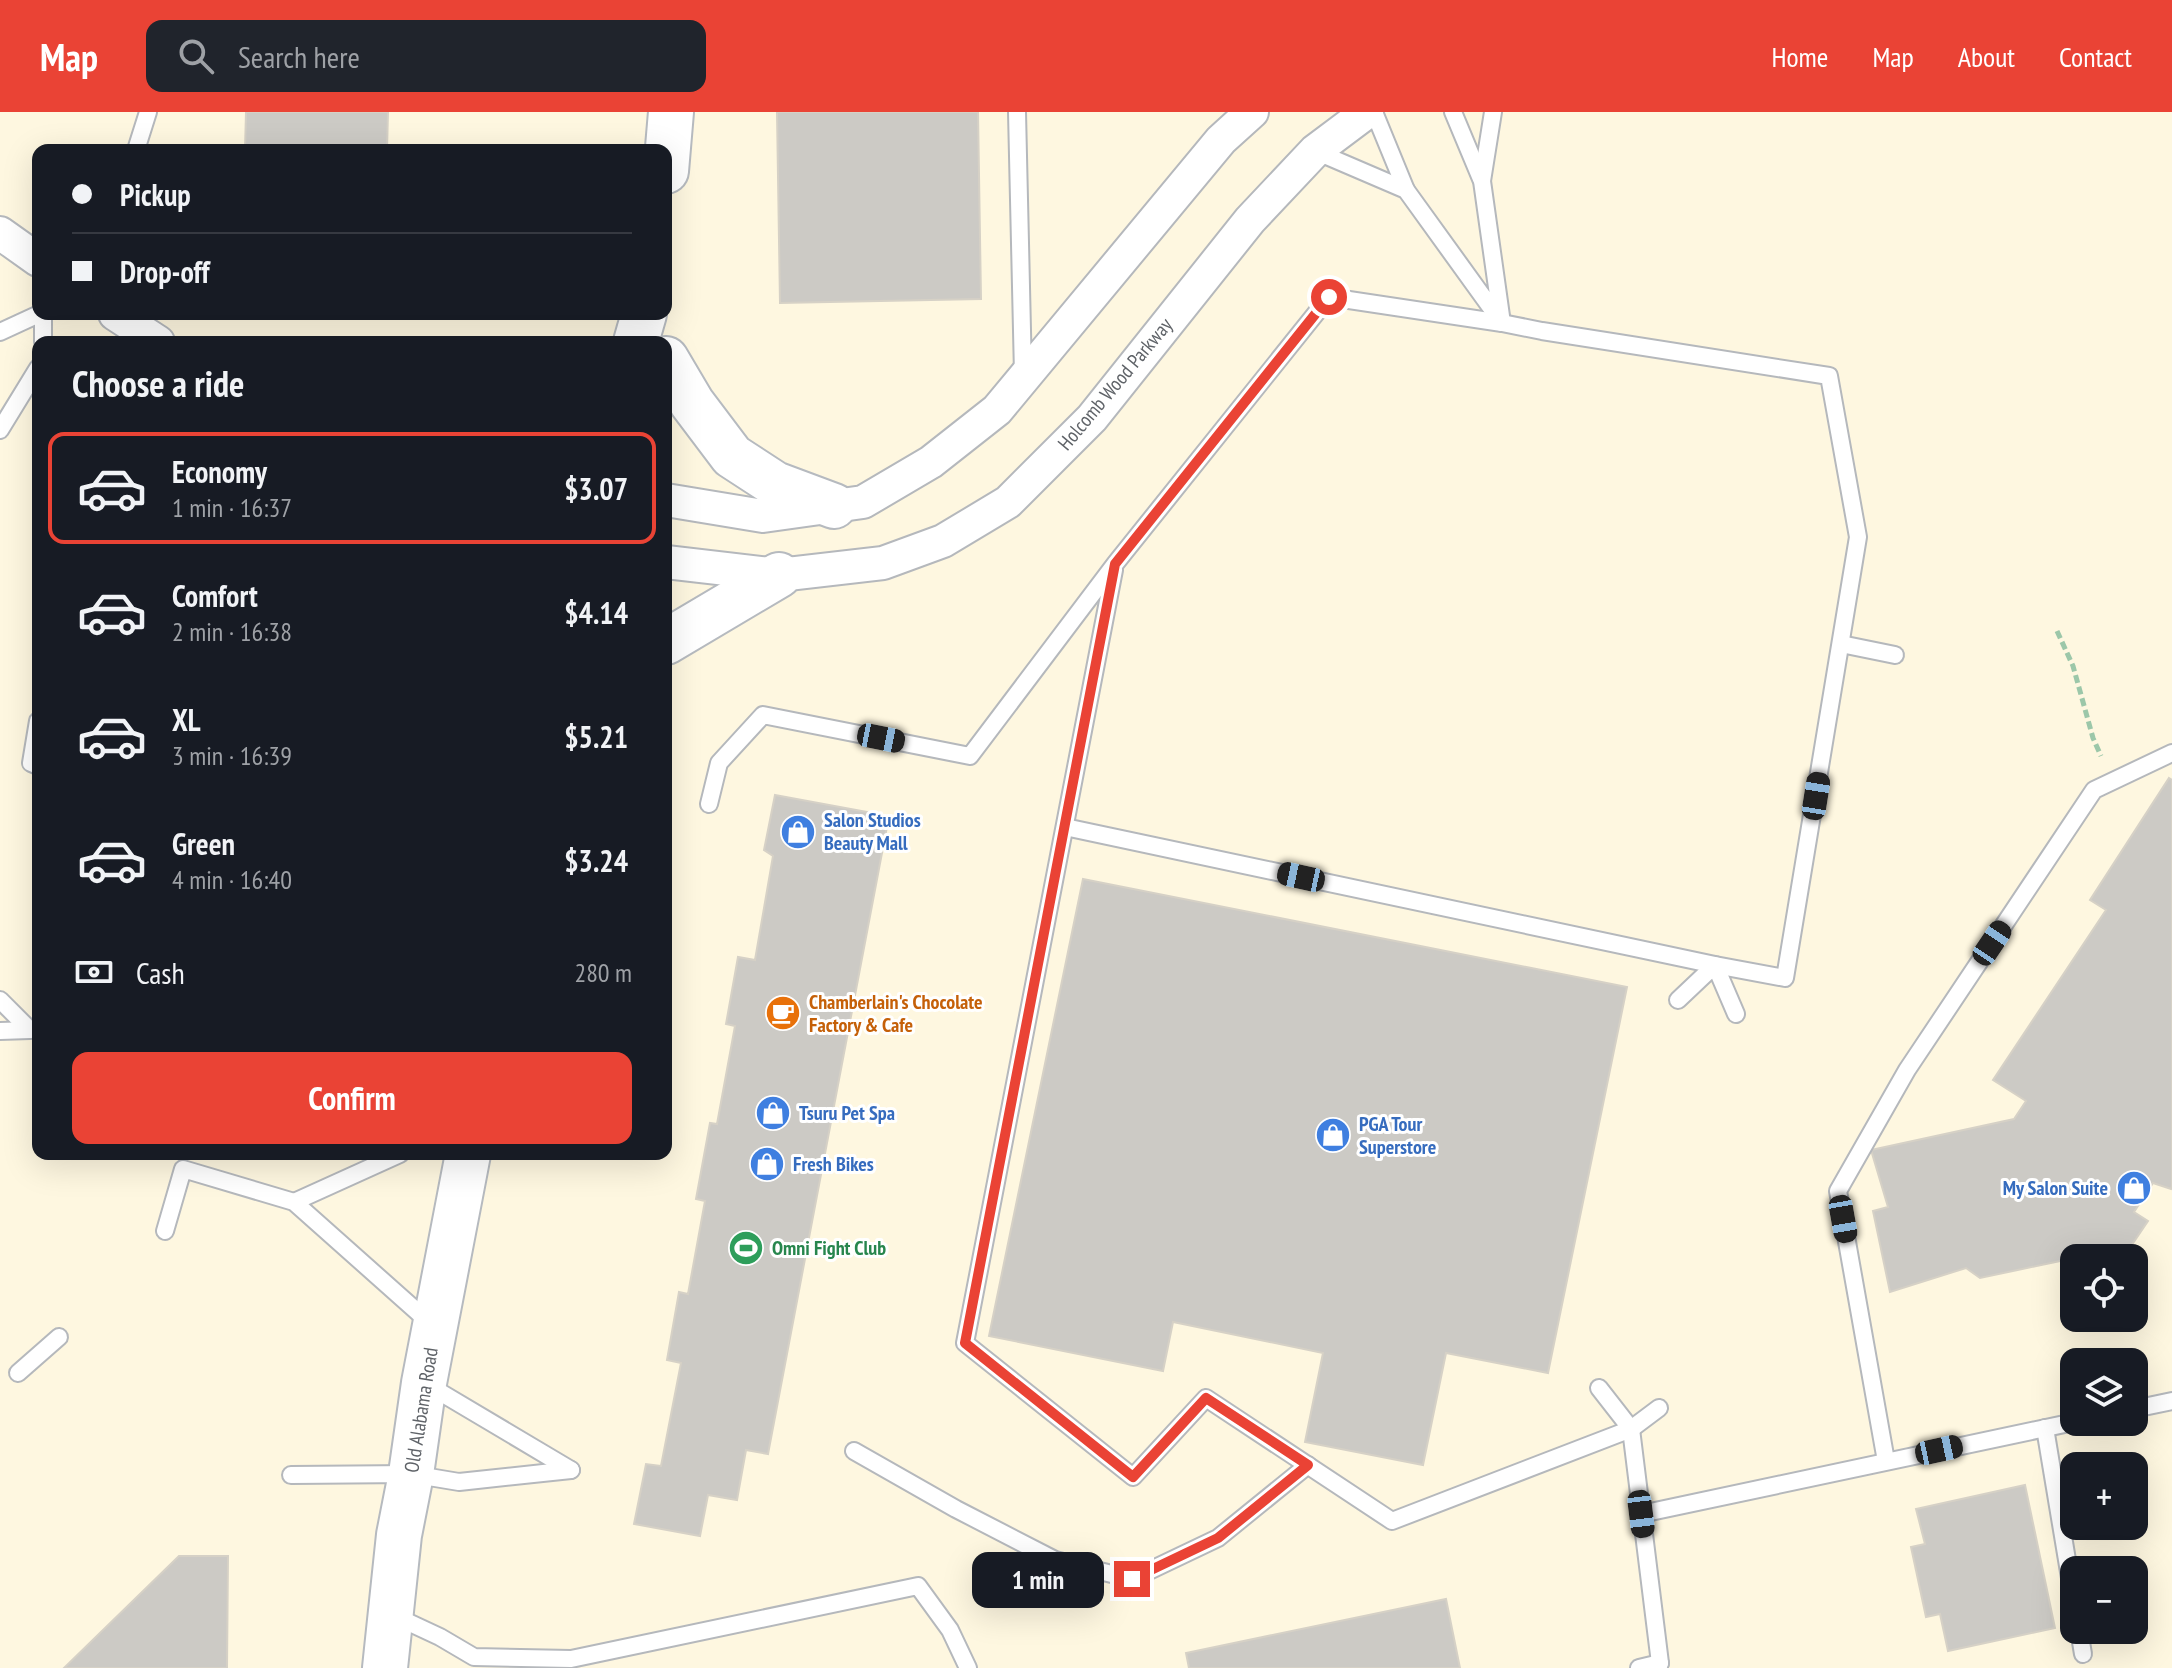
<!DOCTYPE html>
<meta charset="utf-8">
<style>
:root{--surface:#171b24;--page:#20242c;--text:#f1f3f6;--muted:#9ea1a6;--line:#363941;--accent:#ea4335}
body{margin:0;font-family:"PT Sans Narrow",sans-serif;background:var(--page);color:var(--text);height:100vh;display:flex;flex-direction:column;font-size:30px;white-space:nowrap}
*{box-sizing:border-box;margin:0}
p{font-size:26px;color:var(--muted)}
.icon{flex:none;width:44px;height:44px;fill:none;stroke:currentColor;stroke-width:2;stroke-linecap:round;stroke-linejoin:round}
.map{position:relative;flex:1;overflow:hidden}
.side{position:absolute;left:32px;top:224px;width:640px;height:824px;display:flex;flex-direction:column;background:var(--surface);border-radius:16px;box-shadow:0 8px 32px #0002}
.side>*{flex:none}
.banner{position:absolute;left:32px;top:32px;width:640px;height:176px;border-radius:16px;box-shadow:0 8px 32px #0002;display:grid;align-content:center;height:176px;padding:0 40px;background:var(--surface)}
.fabs{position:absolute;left:2060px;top:1132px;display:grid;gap:16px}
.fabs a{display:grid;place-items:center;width:88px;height:88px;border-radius:16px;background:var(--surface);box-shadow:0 8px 32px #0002;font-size:40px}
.end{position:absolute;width:36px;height:36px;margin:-18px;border:10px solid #ea4335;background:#fff;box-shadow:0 0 0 4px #fff}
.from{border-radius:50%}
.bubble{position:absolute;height:56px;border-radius:16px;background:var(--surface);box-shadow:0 8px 32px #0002;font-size:26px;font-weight:600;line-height:56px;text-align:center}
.car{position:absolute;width:24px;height:48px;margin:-24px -12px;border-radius:10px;box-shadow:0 0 6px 2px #0007;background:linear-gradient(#222 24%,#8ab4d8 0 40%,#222 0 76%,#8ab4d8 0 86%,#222 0)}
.banner b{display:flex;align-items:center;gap:28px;height:76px;font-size:30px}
.banner b+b{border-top:2px solid var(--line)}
.banner i{width:20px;height:20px;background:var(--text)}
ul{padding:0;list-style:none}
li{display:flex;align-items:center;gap:24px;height:112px;margin:0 16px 12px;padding:0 24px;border:4px solid transparent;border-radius:16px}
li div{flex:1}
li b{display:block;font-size:30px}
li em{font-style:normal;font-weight:600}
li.active{border-color:var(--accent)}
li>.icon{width:72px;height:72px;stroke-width:1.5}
h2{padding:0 40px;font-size:36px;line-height:96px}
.pay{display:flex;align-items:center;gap:20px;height:88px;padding:0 40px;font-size:30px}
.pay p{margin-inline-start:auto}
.action{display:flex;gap:16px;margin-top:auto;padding:16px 40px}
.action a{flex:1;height:92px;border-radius:16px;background:var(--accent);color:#fff;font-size:32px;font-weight:600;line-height:92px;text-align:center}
header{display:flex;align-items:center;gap:48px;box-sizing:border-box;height:112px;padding:0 40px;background:var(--accent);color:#fff}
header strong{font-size:38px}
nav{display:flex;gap:44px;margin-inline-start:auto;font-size:28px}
.search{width:560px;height:72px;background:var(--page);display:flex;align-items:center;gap:20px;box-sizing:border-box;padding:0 28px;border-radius:16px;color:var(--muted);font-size:30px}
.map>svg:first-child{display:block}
</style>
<header>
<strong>Map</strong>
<div class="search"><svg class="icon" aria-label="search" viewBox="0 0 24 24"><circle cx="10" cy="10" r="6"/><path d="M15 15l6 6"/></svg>Search here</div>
<nav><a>Home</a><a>Map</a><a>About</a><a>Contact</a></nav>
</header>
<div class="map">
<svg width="2172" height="1556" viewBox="0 0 2172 1556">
<rect width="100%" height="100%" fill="#f1efe8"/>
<!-- commercial -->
<path fill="#fef7e0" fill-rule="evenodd" d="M 0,0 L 2172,0 L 2172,1556 L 0,1556 ZM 38,38 L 666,38 L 666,202 L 38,202 ZM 38,230 L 666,230 L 666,1042 L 38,1042 ZM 2074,1146 L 2134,1146 L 2134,1206 L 2074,1206 ZM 2074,1250 L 2134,1250 L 2134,1310 L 2074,1310 ZM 2074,1354 L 2134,1354 L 2134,1414 L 2074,1414 ZM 2074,1458 L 2134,1458 L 2134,1518 L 2074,1518 Z"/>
<!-- building -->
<g fill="#cccac5" stroke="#d6d1c6" stroke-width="2">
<path d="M 246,0 L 388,0 L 387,38 L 245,38 Z"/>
<path d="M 777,0 L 978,0 L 981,187 L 780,191 Z"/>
<path d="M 2169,666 L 2172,668 L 2172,1074 L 2171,1077 L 2153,1071 L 2134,1100 L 2148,1109 L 2131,1134 L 1980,1166 L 1966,1156 L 1890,1180 L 1873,1099 L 1888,1095 L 1871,1038 L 2014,1007 L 2026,989 L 1993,968 L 2106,798 L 2090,788 Z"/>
<path d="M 775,683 L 889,704 L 768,1342 L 746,1338 L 737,1388 L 708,1383 L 700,1424 L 634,1412 L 646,1352 L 661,1354 L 681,1251 L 667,1248 L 679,1180 L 688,1182 L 705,1089 L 696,1087 L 710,1011 L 717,1012 L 735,914 L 726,912 L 738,845 L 755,848 L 773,744 L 764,738 Z"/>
<path d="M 1083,767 L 1627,875 L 1548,1261 L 1446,1241 L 1423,1353 L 1305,1330 L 1323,1241 L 1173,1210 L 1163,1259 L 989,1224 Z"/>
<path d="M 2025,1373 L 2055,1516 L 1948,1539 L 1940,1502 L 1926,1505 L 1911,1435 L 1925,1432 L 1916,1397 Z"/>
<path d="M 179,1444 L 228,1444 L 227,1556 L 64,1556 Z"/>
<path d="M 1446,1487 L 1460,1556 L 1189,1556 L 1186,1541 Z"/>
</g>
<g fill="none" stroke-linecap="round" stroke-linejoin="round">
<!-- service casing -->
<g stroke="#b5b8bc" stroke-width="20">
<g id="service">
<path d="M 1017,0 L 1023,262"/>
<path d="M 1374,0 L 1406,78"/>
<path d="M 1453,0 L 1481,67"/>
<path d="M 136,38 L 148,0"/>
<path d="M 1315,39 L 1406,78 L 1502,211 L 1482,69 L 1493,0"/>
<path d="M 0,220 L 39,202"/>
<path d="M 43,230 L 43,202"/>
<path d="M 0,318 L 38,256"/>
<path d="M 1114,458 L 965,1231 L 1133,1365 L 1206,1286 L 1392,1409 L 1631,1317 L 1659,1296"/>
<path d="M 1841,532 L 1895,543"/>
<path d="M 38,609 L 31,651 L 38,654"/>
<path d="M 709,692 L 719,651 L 763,603 L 970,644 L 1115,452 L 1329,185 L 1502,211 L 1542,219 L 1829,264 L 1858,425 L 1785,866 L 1715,853 L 1065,715"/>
<path d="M 0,888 L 30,918"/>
<path d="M 1678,888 L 1715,853 L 1736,902"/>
<path d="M 0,919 L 30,918"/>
<path d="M 294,1090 L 400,1042"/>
<path d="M 165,1119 L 183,1057 L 294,1090 L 430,1211"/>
<path d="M 18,1261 L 59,1225"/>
<path d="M 428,1273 L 571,1358"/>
<path d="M 1599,1276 L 1631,1317 L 1660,1551 L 1658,1556"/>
<path d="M 2134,1297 L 2172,1289"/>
<path d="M 2045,1316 L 2074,1490"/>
<path d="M 854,1339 L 956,1397 L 1055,1448 L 1132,1467 L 1218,1426 L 1308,1353"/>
<path d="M 1886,1349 L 1838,1079 L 1907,958 L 2094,678 L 2172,641"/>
<path d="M 291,1363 L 411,1362 L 459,1370 L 571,1358"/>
<path d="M 1641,1402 L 2074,1310"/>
<path d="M 395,1504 L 440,1525 L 474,1545 L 571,1547 L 918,1474 L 950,1518 L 968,1556"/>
<path d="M 2079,1518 L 2083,1542"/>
<path d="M 1639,1556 L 1660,1551"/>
</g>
</g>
<!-- minor casing -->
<g stroke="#b5b8bc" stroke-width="36">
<g id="minor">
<path d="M 0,121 L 38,148"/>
<path d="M 115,202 L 158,230"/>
<path d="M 666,388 L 763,404 L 863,390 L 931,350 L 997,298 L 1221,28 L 1252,0"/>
<path d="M 666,450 L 779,463 L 883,451 L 943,429 L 1008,390 L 1092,306 L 1250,108 L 1315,39 L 1367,0"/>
</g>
</g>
<!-- secondary casing -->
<g stroke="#b6babf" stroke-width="48">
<g id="secondary">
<path d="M 666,59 L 671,0"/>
<path d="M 636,230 L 644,202"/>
<path d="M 666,247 L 692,291 L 732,344 L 775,372 L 834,394"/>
<path d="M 666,530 L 779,463"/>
<path d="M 385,1556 L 399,1423 L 411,1362 L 424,1271 L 468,1042"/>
</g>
</g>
<!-- path -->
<path stroke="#9cc7a9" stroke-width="5" stroke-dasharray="8 4" stroke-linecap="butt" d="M 2057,519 L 2073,554 L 2093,626 L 2101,644"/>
<!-- service -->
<use href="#service" stroke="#fff" stroke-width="16"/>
<!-- minor -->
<use href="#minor" stroke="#fff" stroke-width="32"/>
<!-- secondary -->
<use href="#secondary" stroke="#fff" stroke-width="44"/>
</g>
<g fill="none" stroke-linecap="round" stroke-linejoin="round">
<!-- route -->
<path stroke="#ea4335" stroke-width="10" d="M 1132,1467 L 1218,1426 L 1308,1353 L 1206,1286 L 1133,1365 L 965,1231 L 1115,452 L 1329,185"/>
</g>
<!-- icons -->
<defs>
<g id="shop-disc" transform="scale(1.8)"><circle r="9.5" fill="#3f7fe0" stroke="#fff"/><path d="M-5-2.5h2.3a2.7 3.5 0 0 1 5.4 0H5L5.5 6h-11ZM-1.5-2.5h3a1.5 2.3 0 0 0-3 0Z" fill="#fff"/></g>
<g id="cafe-disc" transform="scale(1.8)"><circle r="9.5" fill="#e8710a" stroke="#fff"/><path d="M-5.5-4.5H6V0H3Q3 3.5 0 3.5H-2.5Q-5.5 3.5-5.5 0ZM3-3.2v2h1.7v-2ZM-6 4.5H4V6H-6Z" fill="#fff"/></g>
<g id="stadium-disc" transform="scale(1.8)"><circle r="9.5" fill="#2e9e5b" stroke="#fff"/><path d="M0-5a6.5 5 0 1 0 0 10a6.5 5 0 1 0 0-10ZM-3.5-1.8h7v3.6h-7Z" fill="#fff"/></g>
</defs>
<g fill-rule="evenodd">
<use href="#shop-disc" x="798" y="720"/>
<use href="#cafe-disc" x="783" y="901"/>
<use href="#shop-disc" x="773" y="1001"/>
<use href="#shop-disc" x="1333" y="1023"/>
<use href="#shop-disc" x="767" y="1052"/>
<use href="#shop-disc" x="2134" y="1076"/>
<use href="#stadium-disc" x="746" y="1136"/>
</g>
<g text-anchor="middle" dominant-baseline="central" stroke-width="6" stroke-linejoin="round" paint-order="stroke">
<!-- street labels -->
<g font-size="20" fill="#5f6368" stroke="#fff">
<text transform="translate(1115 272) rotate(-50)">Holcomb Wood Parkway</text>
<text transform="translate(421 1298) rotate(-81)">Old Alabama Road</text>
</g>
<!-- shop labels -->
<g font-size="20" font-weight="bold" fill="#366cbe" stroke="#fff" text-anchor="start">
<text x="824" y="708">Salon Studios<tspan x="824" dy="23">Beauty Mall</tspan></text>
<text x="799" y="1001">Tsuru Pet Spa</text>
<text x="1359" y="1012">PGA Tour<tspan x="1359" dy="23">Superstore</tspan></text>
<text x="793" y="1052">Fresh Bikes</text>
<text x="2108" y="1076" text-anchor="end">My Salon Suite</text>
</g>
<!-- food labels -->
<g font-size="20" font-weight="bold" fill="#c56008" stroke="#fff" text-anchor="start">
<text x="809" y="890">Chamberlain's Chocolate<tspan x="809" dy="23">Factory &amp; Cafe</tspan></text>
</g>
<!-- leisure labels -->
<g font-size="20" font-weight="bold" fill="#27864d" stroke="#fff" text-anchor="start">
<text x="772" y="1136">Omni Fight Club</text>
</g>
</g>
</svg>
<div class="fabs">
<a><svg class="icon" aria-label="locate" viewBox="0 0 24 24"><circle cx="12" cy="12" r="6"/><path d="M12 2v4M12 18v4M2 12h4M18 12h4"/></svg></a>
<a><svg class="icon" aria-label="layers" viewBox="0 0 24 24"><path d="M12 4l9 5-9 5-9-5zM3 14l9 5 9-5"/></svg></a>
<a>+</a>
<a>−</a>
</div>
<i class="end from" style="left:1329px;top:185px"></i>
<i class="end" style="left:1132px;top:1467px"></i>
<div class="bubble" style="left:972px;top:1440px;width:132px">1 min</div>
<i class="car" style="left:881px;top:626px;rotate:101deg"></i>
<i class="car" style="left:1816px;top:684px;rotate:9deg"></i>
<i class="car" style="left:1301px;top:765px;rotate:282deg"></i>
<i class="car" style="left:1992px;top:831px;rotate:34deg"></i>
<i class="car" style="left:1843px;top:1107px;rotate:170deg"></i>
<i class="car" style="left:1939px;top:1338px;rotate:78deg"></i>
<i class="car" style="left:1641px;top:1402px;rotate:173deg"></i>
<div class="banner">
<b><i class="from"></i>Pickup</b>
<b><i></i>Drop-off</b>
</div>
<section class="side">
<h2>Choose a ride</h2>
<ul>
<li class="active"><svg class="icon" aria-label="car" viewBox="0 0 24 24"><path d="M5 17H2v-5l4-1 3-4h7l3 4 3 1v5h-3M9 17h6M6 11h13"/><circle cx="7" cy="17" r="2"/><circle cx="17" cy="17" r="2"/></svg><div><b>Economy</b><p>1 min · 16:37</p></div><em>$3.07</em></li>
<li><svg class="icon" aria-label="car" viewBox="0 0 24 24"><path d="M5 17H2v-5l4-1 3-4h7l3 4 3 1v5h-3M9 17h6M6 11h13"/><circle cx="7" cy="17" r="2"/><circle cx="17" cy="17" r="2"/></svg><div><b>Comfort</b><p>2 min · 16:38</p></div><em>$4.14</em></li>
<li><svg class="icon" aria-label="car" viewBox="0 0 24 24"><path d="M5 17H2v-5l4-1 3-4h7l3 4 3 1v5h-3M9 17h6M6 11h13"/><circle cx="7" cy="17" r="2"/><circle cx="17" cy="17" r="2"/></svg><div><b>XL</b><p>3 min · 16:39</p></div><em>$5.21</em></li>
<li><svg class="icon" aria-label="car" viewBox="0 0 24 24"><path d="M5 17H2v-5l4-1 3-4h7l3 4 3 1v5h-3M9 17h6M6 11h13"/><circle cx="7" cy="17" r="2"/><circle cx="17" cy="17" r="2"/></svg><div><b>Green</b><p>4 min · 16:40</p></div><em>$3.24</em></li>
</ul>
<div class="pay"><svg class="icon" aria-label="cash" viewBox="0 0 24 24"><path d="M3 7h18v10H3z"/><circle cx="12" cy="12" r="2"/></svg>Cash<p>280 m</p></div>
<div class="action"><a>Confirm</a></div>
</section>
</div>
